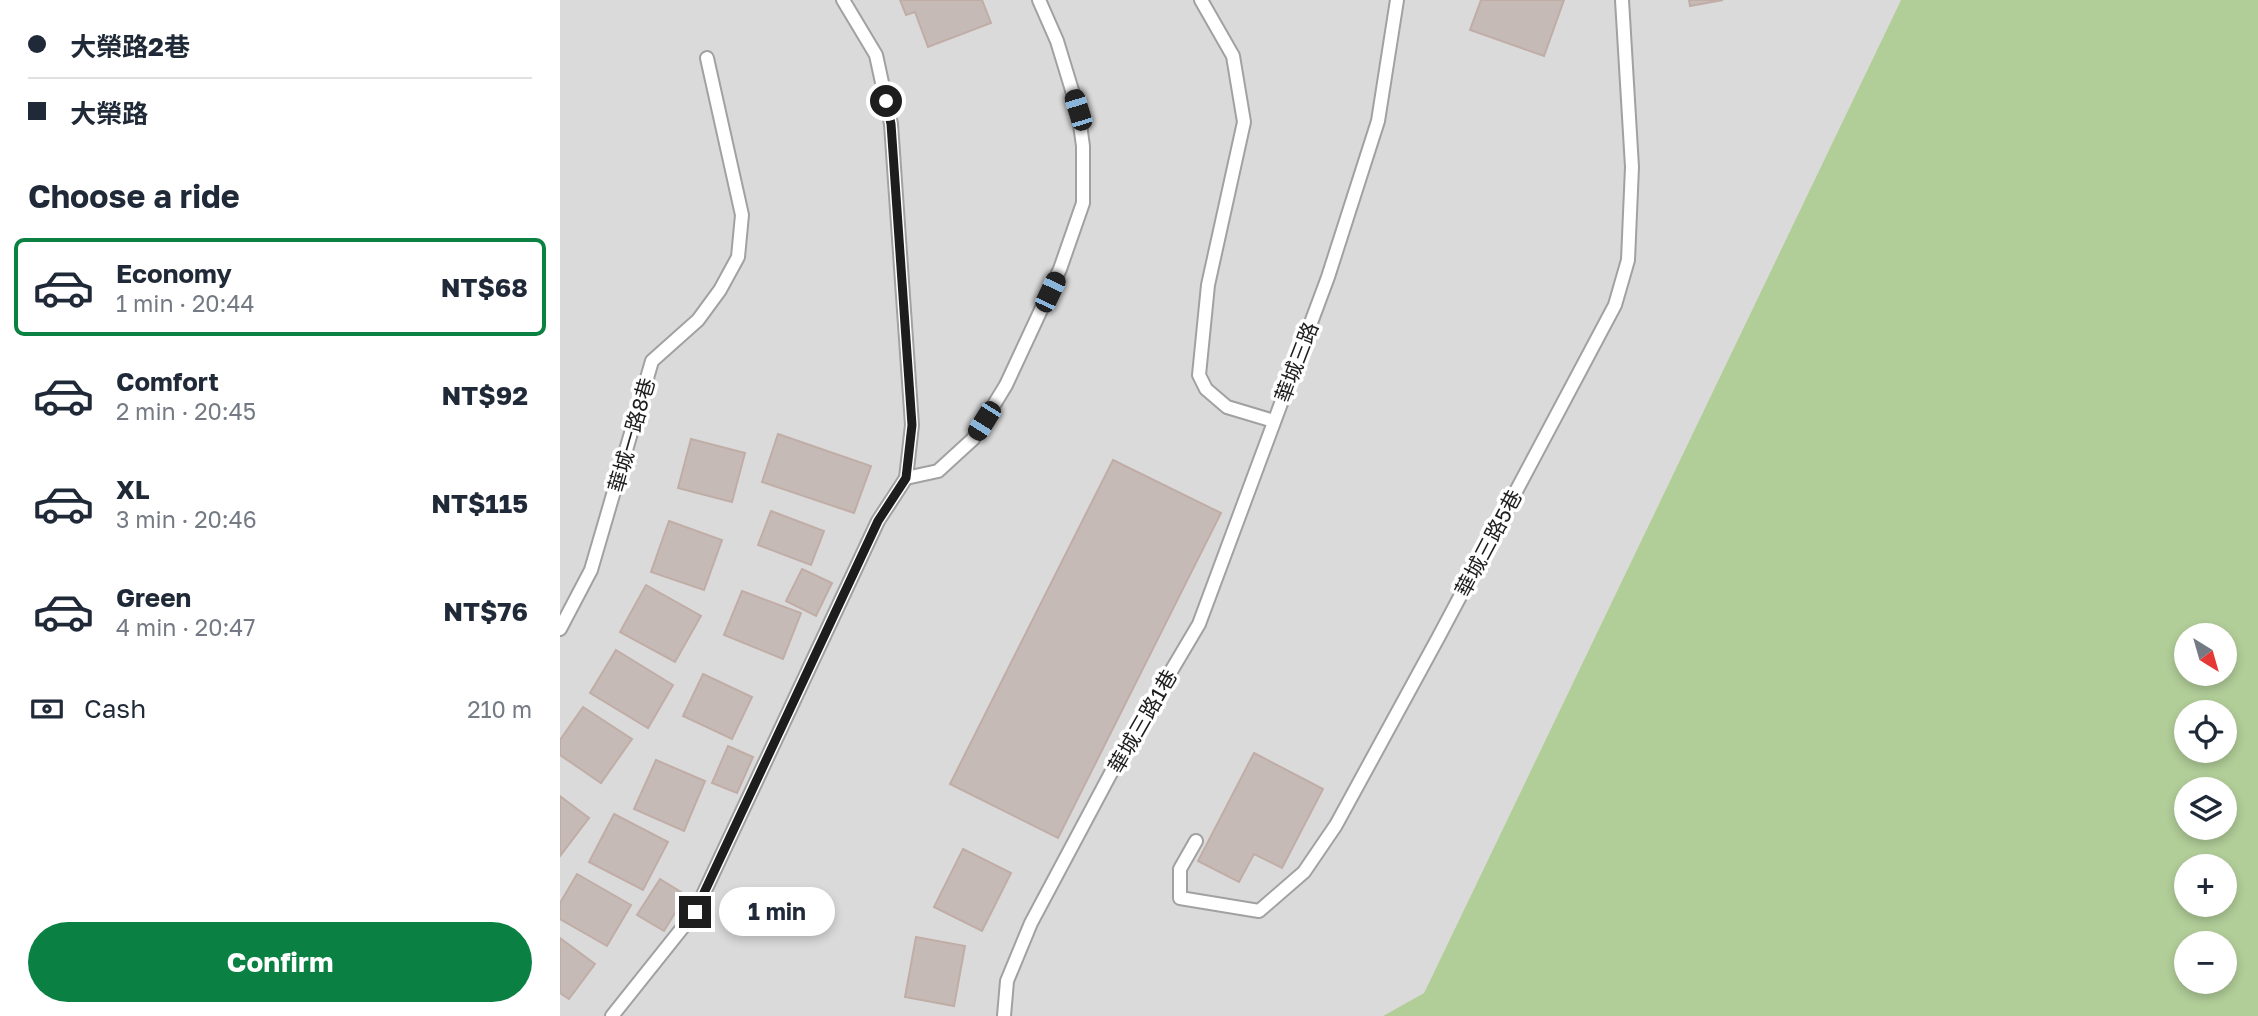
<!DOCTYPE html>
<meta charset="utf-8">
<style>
:root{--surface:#fff;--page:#f6f6f7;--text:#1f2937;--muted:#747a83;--line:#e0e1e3;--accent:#0b8043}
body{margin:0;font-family:"Golos Text","Noto Sans TC",sans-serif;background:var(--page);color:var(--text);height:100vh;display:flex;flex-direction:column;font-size:26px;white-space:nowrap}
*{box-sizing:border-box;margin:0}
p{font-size:23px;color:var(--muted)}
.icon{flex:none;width:38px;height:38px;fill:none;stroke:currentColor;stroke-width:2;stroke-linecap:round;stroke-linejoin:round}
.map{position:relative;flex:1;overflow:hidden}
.side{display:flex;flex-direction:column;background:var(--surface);width:560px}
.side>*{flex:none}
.guide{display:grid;align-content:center;height:154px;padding:0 28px;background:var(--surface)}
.needle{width:46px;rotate:143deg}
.buttons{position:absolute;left:1614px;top:623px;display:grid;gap:14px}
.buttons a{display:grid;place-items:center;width:63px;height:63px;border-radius:50%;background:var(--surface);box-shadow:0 4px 10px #0003;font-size:35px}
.end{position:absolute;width:32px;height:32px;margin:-16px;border:9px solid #1d1d1d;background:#fff;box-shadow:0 0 0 4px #fff}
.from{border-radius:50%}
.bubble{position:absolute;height:49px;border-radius:24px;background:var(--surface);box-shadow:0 4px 10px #0003;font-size:23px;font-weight:700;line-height:49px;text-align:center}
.car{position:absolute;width:21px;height:42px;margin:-21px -10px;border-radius:9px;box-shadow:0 0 5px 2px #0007;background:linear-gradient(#222 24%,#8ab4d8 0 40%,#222 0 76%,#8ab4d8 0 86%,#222 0)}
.guide b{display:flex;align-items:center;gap:24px;height:66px;font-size:26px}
.guide b+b{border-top:2px solid var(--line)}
.guide i{width:18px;height:18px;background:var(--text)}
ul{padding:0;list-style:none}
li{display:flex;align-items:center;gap:21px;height:98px;margin:0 14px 10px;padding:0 14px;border:4px solid transparent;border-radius:10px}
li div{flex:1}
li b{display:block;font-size:26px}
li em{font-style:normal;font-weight:700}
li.active{border-color:var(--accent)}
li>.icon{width:63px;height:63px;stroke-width:1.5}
h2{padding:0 28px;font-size:32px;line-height:84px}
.pay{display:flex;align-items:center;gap:18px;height:77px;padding:0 28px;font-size:26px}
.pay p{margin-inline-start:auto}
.primary-button{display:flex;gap:14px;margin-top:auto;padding:14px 28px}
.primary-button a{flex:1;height:80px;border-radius:42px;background:var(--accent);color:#fff;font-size:28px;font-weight:700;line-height:80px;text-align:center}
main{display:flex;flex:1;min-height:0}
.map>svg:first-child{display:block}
</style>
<main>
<section class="side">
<div class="guide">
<b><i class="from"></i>大榮路2巷</b>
<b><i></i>大榮路</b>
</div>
<h2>Choose a ride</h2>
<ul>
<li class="active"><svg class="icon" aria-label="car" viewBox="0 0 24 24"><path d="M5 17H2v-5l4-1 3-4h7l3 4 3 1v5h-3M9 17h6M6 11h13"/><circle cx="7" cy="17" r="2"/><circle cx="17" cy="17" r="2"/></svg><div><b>Economy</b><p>1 min · 20:44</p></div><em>NT$68</em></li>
<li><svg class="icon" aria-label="car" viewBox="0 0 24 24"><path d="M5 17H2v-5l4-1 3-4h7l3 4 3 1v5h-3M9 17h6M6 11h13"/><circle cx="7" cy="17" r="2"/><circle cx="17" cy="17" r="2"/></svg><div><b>Comfort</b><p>2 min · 20:45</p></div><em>NT$92</em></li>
<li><svg class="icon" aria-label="car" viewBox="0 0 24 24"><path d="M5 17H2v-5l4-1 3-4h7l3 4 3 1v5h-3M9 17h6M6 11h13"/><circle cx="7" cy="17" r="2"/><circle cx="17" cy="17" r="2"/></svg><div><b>XL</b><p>3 min · 20:46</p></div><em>NT$115</em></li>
<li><svg class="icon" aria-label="car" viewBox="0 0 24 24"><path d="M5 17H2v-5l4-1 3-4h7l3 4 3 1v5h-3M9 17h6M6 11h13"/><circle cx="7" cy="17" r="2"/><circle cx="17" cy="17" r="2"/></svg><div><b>Green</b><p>4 min · 20:47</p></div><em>NT$76</em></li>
</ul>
<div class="pay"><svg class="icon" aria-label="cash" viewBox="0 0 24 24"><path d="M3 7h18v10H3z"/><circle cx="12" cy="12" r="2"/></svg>Cash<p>210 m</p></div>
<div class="primary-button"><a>Confirm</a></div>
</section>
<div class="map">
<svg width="1698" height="1016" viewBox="0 0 1698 1016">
<rect width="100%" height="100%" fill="#eee9e3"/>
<!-- residential -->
<path fill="#dbdada" d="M 0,0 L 1341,0 L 864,993 L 823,1016 L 0,1016 Z"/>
<!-- forest -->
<path fill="#b1cd98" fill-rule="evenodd" d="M 1341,0 L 1698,0 L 1698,1016 L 823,1016 L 864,993 ZM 1626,635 L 1664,635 L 1664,674 L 1626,674 ZM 1626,712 L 1664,712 L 1664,751 L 1626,751 ZM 1626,789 L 1664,789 L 1664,828 L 1626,828 ZM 1626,866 L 1664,866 L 1664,905 L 1626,905 ZM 1626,943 L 1664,943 L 1664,982 L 1626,982 Z"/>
<!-- building -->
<g fill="#c6bab7" stroke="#c0ada6" stroke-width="2">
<path d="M 340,0 L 422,0 L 431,23 L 368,47 L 355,12 L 346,15 Z"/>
<path d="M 921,0 L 1004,0 L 984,56 L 910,30 Z"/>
<path d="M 1129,0 L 1163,0 L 1130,6 Z"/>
<path d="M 218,434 L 311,466 L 294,513 L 202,482 Z"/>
<path d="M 131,439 L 185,453 L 172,502 L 118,488 Z"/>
<path d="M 553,460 L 661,513 L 498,838 L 390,784 Z"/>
<path d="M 211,511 L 264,531 L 251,565 L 198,545 Z"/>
<path d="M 109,521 L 162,540 L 144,590 L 91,572 Z"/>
<path d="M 242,569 L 272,583 L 256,616 L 226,601 Z"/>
<path d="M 86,585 L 141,616 L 115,662 L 60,632 Z"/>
<path d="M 182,591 L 241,613 L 223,659 L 164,635 Z"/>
<path d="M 56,650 L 113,685 L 88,728 L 30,693 Z"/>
<path d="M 143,674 L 192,697 L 172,739 L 123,716 Z"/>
<path d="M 23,707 L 72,739 L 41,783 L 0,755 L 0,740 Z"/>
<path d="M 168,746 L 193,757 L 177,793 L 152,783 Z"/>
<path d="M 694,753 L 763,789 L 722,868 L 694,854 L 679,882 L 638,861 Z"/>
<path d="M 96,760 L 145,781 L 124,831 L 74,809 Z"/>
<path d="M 0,796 L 29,818 L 0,856 Z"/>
<path d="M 54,814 L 108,842 L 83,890 L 29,862 Z"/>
<path d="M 403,849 L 451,873 L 422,931 L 374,907 Z"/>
<path d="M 17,874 L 71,905 L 47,946 L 0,919 L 0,903 Z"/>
<path d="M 100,879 L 126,895 L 104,931 L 77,915 Z"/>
<path d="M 356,937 L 405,946 L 394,1006 L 345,997 Z"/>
<path d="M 0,938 L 35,964 L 9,999 L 0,993 Z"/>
</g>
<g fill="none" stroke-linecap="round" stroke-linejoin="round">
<!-- lane casing -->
<g stroke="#a1a1a1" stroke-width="16">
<g id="lane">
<path d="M 641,0 L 673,56 L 684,122 L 648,285 L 639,375 L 646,389 L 667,407 L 714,421"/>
<path d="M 346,478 L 378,471 L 413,439 L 446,385 L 500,269 L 523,203 L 523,146 L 518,110 L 497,41 L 479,0"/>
<path d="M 0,629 L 31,570 L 92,361 L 138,320 L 160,290 L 178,257 L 182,215 L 147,58"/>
<path d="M 636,841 L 620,869 L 620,898 L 699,911 L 744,872 L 776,825 L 878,638 L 1055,305 L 1068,260 L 1072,167 L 1062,0"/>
<path d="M 52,1016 L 135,912 L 318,521 L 346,478 L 352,425 L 331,124 L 316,55 L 283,0"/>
<path d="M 444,1016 L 447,981 L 471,923 L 552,771 L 639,624 L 768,277 L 818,121 L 837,0"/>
</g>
</g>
<!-- lane -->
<use href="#lane" stroke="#fff" stroke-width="12"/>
</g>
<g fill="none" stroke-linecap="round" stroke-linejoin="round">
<!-- route -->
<path stroke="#1d1d1d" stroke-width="9" d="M 135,912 L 318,521 L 346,478 L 352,425 L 331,124 L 326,101"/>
</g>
<g text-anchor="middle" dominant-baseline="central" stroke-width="7" stroke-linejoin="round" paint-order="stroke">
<!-- street labels -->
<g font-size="21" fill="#1d1d1d" stroke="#fff">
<text transform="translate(736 362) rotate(-69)">華城三路</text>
<text transform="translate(71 435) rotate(-74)">華城一路8巷</text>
<text transform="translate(928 543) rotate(-62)">華城三路5巷</text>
<text transform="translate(582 721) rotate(-60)">華城三路1巷</text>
</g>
</g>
</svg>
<div class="buttons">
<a><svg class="needle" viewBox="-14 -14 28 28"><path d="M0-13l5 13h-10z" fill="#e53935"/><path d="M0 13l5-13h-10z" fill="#747a83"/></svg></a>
<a><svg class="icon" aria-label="locate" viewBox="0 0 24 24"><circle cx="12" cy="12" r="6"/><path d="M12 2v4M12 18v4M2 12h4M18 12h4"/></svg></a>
<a><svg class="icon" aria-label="layers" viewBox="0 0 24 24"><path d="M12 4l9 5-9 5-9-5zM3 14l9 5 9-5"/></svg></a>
<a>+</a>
<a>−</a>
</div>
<i class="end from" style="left:326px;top:101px"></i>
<i class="end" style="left:135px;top:912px"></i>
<div class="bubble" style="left:159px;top:887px;width:116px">1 min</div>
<i class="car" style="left:518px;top:110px;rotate:343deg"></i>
<i class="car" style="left:490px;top:292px;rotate:25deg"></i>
<i class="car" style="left:424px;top:421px;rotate:212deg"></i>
</div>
</main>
